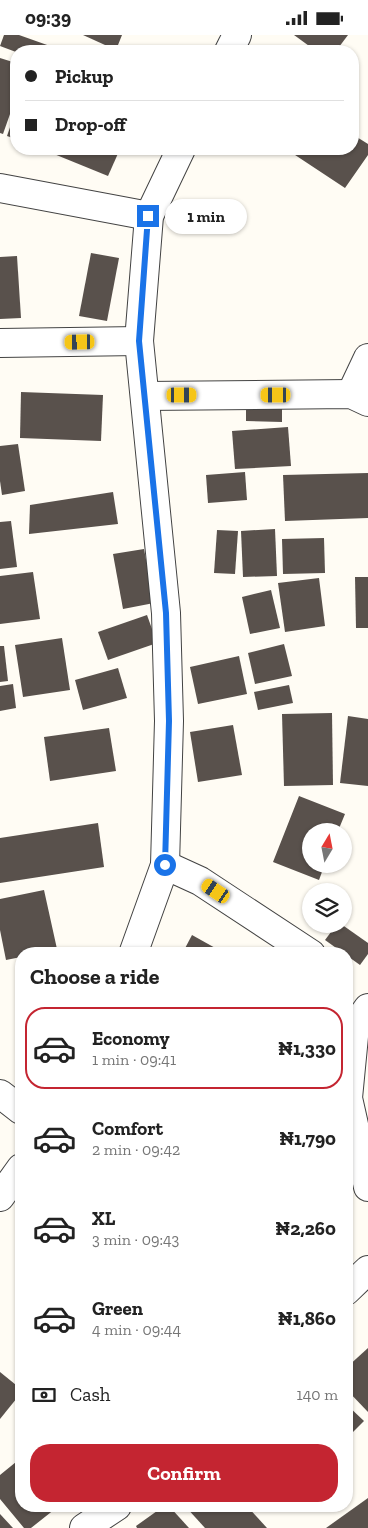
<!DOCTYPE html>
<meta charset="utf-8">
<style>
:root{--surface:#fff;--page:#f2f2f2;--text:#222;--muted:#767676;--line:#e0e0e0;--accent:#c42531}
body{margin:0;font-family:"Zilla Slab",serif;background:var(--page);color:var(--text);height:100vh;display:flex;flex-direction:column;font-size:19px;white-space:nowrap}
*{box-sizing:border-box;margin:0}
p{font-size:16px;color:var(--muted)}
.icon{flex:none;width:28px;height:28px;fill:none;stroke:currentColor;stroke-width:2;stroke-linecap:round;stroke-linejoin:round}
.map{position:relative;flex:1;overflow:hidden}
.drawer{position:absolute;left:15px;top:912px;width:338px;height:565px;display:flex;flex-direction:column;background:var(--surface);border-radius:20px;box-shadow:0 1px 4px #0004}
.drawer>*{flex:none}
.banner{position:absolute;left:10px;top:10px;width:349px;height:110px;border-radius:20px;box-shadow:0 1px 4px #0004;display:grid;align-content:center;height:110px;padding:0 15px;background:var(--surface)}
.needle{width:32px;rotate:10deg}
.controls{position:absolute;left:302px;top:788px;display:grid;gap:10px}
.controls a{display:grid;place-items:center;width:50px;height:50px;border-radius:50%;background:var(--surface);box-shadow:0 1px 4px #0004;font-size:25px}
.end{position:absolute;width:22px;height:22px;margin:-11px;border:6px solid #1a73e8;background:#fff;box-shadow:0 0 0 2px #fff}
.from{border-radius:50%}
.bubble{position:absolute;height:35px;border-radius:18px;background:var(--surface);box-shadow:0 1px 4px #0004;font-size:16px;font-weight:700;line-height:35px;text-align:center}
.car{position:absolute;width:15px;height:30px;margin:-15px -8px;border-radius:6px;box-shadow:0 0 4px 1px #0007;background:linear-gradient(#f5c518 24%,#345 0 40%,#f5c518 0 76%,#345 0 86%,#f5c518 0)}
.banner b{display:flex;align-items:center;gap:18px;height:48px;font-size:19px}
.banner b+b{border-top:1px solid var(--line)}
.banner i{width:12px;height:12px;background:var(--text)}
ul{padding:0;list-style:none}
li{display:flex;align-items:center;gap:15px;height:82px;margin:0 10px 8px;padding:0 5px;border:2px solid transparent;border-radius:20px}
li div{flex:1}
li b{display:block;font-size:19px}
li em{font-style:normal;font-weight:700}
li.current{border-color:var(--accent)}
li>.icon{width:45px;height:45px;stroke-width:1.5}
h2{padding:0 15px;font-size:22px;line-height:60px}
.pay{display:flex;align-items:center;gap:12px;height:55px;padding:0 15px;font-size:19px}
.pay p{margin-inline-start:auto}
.button{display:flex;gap:10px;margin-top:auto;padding:10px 15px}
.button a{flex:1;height:58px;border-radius:20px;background:var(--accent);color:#fff;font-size:20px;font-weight:700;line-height:58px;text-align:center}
.status{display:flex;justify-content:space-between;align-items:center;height:35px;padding:0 25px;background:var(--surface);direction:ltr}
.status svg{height:14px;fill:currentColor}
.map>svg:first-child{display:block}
</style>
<div class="status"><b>09:39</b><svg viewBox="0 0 49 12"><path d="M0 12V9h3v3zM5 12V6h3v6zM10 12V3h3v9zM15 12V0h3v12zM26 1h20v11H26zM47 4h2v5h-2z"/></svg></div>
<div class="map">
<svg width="368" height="1493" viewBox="0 0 368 1493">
<rect width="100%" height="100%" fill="#fffcf4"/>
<!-- building -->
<g fill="#59514c">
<path d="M 4,0 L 19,0 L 64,16 L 16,17 L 0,11 Z"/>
<path d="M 83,0 L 122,0 L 116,15 Z"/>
<path d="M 294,0 L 348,0 L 336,16 L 316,16 Z"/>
<path d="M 0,23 L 16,28 L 16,62 L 3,99 L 0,98 Z"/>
<path d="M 16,75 L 16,104 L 7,101 Z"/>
<path d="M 352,99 L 368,109 L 368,120 L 345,153 L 286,114 L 352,114 Z"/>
<path d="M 56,114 L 120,114 L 108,141 L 54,119 Z"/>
<path d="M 91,218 L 119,223 L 107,286 L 79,281 Z"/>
<path d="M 17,221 L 21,283 L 0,284 L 0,222 Z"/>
<path d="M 21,357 L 103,360 L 101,406 L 20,403 Z"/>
<path d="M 246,367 L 282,367 L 282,387 L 246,386 Z"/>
<path d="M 288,392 L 291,431 L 235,434 L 232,396 Z"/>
<path d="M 18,409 L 25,456 L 2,460 L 0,446 L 0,411 Z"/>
<path d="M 245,437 L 247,465 L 208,468 L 206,440 Z"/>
<path d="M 368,438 L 368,483 L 285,486 L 283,440 Z"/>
<path d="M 113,457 L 118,489 L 29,499 L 30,470 Z"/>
<path d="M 11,486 L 17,532 L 0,534 L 0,487 Z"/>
<path d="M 275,494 L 277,541 L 243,542 L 241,496 Z"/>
<path d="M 217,495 L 238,496 L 235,539 L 214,538 Z"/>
<path d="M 324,503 L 325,538 L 283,539 L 282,504 Z"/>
<path d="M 144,514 L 154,568 L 123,574 L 113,519 Z"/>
<path d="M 33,537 L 40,584 L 0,589 L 0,541 Z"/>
<path d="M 355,542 L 368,542 L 368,593 L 356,593 Z"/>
<path d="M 319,543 L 325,591 L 285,597 L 278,548 Z"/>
<path d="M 271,555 L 280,593 L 250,599 L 242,562 Z"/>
<path d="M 147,580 L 157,608 L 108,625 L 98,597 Z"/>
<path d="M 62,603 L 70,655 L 23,662 L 15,610 Z"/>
<path d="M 284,609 L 292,641 L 255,649 L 248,618 Z"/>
<path d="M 0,611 L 4,611 L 8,646 L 0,647 Z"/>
<path d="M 239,621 L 247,659 L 198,669 L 190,632 Z"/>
<path d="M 118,633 L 127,663 L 83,675 L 75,645 Z"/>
<path d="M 13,649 L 16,673 L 0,676 L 0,651 Z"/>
<path d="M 289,650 L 293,668 L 258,675 L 254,657 Z"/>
<path d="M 332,678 L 333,750 L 284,751 L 282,679 Z"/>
<path d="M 348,681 L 368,684 L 368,751 L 340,748 Z"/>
<path d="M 233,690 L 242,740 L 198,747 L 190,697 Z"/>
<path d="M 109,693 L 116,736 L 50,746 L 44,702 Z"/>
<path d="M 299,761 L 345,779 L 338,796 L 311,796 L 311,829 L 325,829 L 319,845 L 273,827 Z"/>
<path d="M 98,788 L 104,832 L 0,848 L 0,803 Z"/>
<path d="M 44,855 L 57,914 L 35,919 L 21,919 L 21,922 L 6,925 L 0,895 L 0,864 Z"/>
<path d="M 337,889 L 341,889 L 368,908 L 368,919 L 360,930 L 325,905 Z"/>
<path d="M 192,900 L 226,919 L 182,919 Z"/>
<path d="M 368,1313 L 368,1377 L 346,1354 L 346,1333 Z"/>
<path d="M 0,1337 L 21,1354 L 21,1358 L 0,1384 Z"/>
<path d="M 346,1369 L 364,1386 L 346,1404 Z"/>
<path d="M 16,1427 L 21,1434 L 21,1471 L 53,1471 L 55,1474 L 31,1493 L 24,1493 L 0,1464 L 0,1440 Z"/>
<path d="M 368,1463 L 368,1493 L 326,1493 Z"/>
<path d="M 164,1471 L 169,1471 L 189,1493 L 137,1493 L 136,1491 Z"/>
<path d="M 185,1471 L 247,1471 L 267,1493 L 205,1493 Z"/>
<path d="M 0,1479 L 13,1493 L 0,1493 Z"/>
</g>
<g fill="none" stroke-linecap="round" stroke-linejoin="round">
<!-- street casing -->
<g stroke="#434343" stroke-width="30">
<g id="street">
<path d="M 229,16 L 237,0"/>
<path d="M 0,153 L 149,181"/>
<path d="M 0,308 L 139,306"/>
<path d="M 351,359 L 368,323"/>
<path d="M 145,361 L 351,359 L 368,367"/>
<path d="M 165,830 L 200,846 L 311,919"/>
<path d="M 133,919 L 165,830 L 169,686 L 166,578 L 139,306 L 149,181 L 181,114"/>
<path d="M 368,973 L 355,991 L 348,1063 L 368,1152"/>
<path d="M 0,1059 L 21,1075"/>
<path d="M 0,1162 L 21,1133"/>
<path d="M 346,1256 L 368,1235"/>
<path d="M 84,1493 L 117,1471"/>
</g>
</g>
<!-- street -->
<use href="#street" stroke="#fff" stroke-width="28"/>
</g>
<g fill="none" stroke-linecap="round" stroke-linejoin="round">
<!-- route -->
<path stroke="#1a73e8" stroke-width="6" d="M 148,181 L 139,306 L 166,578 L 169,686 L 165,830"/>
</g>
</svg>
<div class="controls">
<a><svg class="needle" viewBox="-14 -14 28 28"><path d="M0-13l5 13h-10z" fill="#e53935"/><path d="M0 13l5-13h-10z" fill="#767676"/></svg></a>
<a><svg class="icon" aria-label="layers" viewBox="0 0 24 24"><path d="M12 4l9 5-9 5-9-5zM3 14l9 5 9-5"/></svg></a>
</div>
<i class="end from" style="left:165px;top:830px"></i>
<i class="end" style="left:148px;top:181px"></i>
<div class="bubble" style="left:165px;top:164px;width:82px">1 min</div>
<i class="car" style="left:80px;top:307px;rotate:269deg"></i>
<i class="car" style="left:182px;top:360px;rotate:90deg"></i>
<i class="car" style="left:276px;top:360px;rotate:270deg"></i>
<i class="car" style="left:216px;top:856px;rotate:304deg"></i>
<div class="banner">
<b><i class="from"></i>Pickup</b>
<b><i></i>Drop-off</b>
</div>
<section class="drawer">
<h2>Choose a ride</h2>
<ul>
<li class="current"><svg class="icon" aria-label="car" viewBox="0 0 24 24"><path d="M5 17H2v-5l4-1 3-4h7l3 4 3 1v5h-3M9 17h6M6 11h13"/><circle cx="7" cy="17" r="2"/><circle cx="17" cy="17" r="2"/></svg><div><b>Economy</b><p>1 min · 09:41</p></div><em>₦1,330</em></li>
<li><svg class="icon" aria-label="car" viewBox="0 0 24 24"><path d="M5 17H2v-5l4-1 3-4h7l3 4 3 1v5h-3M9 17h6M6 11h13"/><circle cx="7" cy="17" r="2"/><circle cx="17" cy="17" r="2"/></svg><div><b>Comfort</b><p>2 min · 09:42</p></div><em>₦1,790</em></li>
<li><svg class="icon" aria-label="car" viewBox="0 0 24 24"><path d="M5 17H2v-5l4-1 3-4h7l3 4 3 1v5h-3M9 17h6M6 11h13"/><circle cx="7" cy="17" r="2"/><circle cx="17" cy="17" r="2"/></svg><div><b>XL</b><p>3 min · 09:43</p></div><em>₦2,260</em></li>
<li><svg class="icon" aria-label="car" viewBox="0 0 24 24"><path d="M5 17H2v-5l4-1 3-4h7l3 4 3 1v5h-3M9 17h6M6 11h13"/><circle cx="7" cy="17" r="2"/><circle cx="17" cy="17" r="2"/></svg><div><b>Green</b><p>4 min · 09:44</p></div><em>₦1,860</em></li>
</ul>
<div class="pay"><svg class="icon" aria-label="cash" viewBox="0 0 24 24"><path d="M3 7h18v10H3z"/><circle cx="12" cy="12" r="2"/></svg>Cash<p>140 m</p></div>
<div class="button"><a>Confirm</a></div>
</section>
</div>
